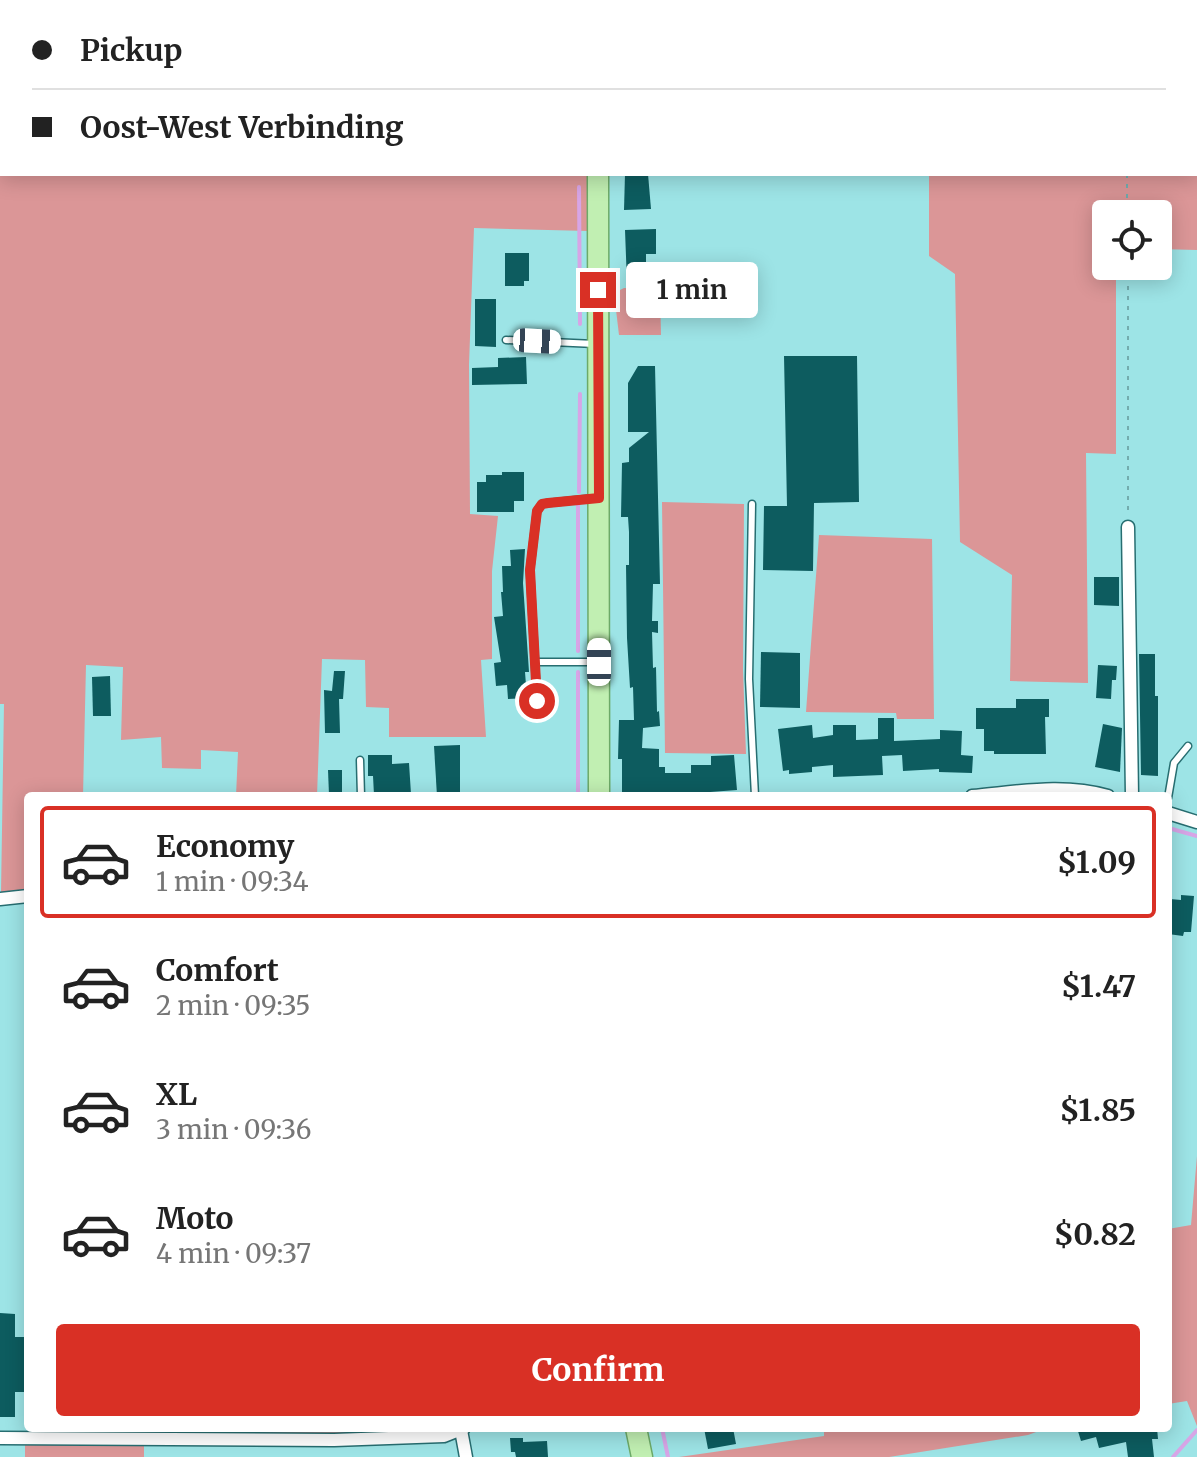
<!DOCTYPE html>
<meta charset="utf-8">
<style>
:root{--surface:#fff;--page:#f2f2f2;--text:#222;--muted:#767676;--line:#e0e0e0;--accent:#d93025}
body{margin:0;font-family:Merriweather,serif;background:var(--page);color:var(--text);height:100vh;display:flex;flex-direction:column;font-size:30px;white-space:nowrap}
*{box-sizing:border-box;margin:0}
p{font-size:26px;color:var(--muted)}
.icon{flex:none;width:44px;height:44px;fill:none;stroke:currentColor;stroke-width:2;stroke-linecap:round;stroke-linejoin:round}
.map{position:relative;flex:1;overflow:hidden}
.panel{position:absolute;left:24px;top:792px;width:1148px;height:640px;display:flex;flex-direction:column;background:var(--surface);border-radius:8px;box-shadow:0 4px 20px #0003}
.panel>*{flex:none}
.hud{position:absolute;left:0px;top:0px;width:1198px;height:176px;box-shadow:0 4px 20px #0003;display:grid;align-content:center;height:176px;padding:0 32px;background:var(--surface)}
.fabs{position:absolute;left:1092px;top:200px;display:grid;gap:16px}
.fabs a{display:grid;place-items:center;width:80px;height:80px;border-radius:8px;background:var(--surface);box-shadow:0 4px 20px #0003;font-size:40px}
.end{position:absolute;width:36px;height:36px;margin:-18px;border:10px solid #d93025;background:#fff;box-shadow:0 0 0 4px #fff}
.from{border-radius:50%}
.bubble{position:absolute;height:56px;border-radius:8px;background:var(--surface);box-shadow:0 4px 20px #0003;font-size:26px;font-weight:700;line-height:56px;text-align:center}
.car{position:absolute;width:24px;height:48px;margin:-24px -12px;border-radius:10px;box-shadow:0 0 6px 2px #0007;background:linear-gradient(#fff 24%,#345 0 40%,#fff 0 76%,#345 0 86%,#fff 0)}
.hud b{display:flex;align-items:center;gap:28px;height:76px;font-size:30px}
.hud b+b{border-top:2px solid var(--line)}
.hud i{width:20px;height:20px;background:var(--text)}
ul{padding:14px 0 0;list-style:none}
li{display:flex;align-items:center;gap:24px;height:112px;margin:0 16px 12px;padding:0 16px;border:4px solid transparent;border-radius:8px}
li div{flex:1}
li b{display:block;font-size:30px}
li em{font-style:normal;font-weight:700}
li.active{border-color:var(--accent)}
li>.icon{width:72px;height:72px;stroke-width:1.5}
.primary-button{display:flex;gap:16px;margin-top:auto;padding:16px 32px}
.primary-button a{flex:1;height:92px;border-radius:8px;background:var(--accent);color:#fff;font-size:32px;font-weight:700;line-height:92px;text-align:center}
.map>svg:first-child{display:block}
</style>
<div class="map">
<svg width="1197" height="1457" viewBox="0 0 1197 1457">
<rect width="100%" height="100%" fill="#9de4e6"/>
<!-- green -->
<g fill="#db9697">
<rect x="68" y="0" width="361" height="2"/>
<path d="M 1197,28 L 1197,250 L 1158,249 L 1158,214 L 1106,214 L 1106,266 L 1116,266 L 1116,454 L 1086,453 L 1088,683 L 1010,681 L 1012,575 L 960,542 L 955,274 L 929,256 L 929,174 L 1196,174 Z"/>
<path d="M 0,157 L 2,174 L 588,174 L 588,231 L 474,228 L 469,365 L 470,514 L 498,516 L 492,571 L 492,659 L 481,660 L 486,737 L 389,737 L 389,708 L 366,707 L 365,660 L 322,659 L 317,796 L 236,796 L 238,752 L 201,750 L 201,769 L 162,768 L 161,737 L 121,740 L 123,667 L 86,665 L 83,796 L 28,796 L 28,889 L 1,893 L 4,704 L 0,704 Z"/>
<path d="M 624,288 L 660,289 L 661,335 L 619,335 L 614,293 Z"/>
<path d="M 662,502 L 744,504 L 743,670 L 746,754 L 665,753 Z"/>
<path d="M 819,535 L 932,539 L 934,719 L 897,719 L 896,713 L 806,712 Z"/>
<path d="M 1197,1156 L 1197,1426 L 1187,1401 L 1168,1404 L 1168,1229 L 1191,1225 Z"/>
<path d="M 254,1428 L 380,1428 L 380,1433 L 254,1435 Z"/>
<path d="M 824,1428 L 1047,1428 L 1028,1435 L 889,1457 L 679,1457 L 824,1436 Z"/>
<path d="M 25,1443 L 144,1444 L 144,1457 L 25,1457 Z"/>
</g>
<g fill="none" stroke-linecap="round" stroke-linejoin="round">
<!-- stream -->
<g stroke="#d7a5e6" stroke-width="4">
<path d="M 577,0 L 577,2"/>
<path d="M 1121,0 L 1127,2"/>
<path d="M 1196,26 L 1197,26"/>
<path d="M 579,187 L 580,324"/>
<path d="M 579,492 L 580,394"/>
<path d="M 578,504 L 578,651"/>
<path d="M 578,672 L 578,796"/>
<path d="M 1172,829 L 1197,836"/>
<path d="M 662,1428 L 668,1457"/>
<path d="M 1173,1457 L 1197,1430"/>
</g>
</g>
<!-- building -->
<g fill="#0d5c5f">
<path d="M 625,174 L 648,174 L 651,209 L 624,210 Z"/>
<path d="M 656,229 L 656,254 L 646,254 L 646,283 L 627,283 L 625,230 Z"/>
<path d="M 505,253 L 529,253 L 529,281 L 524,281 L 524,286 L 505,286 Z"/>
<path d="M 475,299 L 496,299 L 496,347 L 475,346 Z"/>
<path d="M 784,356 L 857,356 L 859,502 L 814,503 L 813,571 L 763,570 L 764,506 L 787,506 Z"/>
<path d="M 526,357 L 527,384 L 472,385 L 472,368 L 498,367 L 498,358 Z"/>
<path d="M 638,366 L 655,366 L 660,584 L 653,584 L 652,621 L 658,621 L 658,633 L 652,632 L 653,668 L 656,667 L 657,712 L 659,711 L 660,726 L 643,728 L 642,748 L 659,749 L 659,767 L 665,767 L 665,773 L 691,773 L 691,765 L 711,765 L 711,756 L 734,755 L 737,790 L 697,793 L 697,796 L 622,796 L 622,759 L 618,759 L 619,720 L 634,720 L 633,687 L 630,688 L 627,638 L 626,565 L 629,565 L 629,532 L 628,517 L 621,517 L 622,463 L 629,462 L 629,448 L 649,432 L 628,432 L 628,383 Z"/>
<path d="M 502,472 L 524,472 L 524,501 L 514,501 L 514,512 L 477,512 L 477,482 L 486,482 L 486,475 L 502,475 Z"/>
<path d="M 525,549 L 523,583 L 529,672 L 525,672 L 527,698 L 508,699 L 507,685 L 496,686 L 494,663 L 501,662 L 494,617 L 503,616 L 501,592 L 503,592 L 502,566 L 511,566 L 510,550 Z"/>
<path d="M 1094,577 L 1119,577 L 1119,606 L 1094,605 Z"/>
<path d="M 761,652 L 800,653 L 800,708 L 760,707 Z"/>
<path d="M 1139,654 L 1155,654 L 1155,696 L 1158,696 L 1158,776 L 1141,775 Z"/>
<path d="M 1098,665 L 1117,666 L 1116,680 L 1112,680 L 1111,699 L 1096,698 Z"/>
<path d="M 334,671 L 345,671 L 343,699 L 339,699 L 340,733 L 325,733 L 324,690 L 332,691 Z"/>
<path d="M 110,676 L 111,716 L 93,716 L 92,677 Z"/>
<path d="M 1016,699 L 1049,699 L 1049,717 L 1045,717 L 1046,754 L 994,754 L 994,751 L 984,751 L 984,729 L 976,729 L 976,708 L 1016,708 Z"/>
<path d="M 878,718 L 894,718 L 894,741 L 940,739 L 940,730 L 962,731 L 961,755 L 973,756 L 972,773 L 939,772 L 939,769 L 903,771 L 902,755 L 882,756 L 883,775 L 833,777 L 833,765 L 812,767 L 812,772 L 789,774 L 789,770 L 783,771 L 778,729 L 812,725 L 813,738 L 833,735 L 833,725 L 856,725 L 856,740 L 878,739 Z"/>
<path d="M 1103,724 L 1122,728 L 1120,772 L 1095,767 Z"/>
<path d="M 460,745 L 460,796 L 437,796 L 434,746 Z"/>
<path d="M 368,755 L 392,755 L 392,764 L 409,763 L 411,794 L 374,795 L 373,776 L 368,776 Z"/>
<path d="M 328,770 L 342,770 L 342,795 L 329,795 Z"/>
<path d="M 1181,895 L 1194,896 L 1191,932 L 1184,932 L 1183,936 L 1168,934 L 1170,899 L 1181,900 Z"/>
<path d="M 0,1313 L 15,1314 L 15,1337 L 28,1337 L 28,1392 L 15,1392 L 15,1417 L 0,1417 Z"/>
<path d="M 704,1428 L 733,1428 L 736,1444 L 708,1449 Z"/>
<path d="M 1077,1428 L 1157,1428 L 1158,1439 L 1152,1439 L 1154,1457 L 1128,1457 L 1126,1442 L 1099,1448 L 1096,1437 L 1081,1441 Z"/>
<path d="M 510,1438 L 523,1438 L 523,1442 L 547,1441 L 548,1457 L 516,1457 L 515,1452 L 511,1452 Z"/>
</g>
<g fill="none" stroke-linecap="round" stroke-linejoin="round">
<!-- service casing -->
<g stroke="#276e71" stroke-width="9">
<g id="service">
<path d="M 749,2 L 750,0"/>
<path d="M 506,340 L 595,344"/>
<path d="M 752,504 L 749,679 L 755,796"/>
<path d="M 536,662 L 595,662"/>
<path d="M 537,701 L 530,570 L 537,511 L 542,504 L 548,503 L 595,498"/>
<path d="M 360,760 L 361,796"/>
<path d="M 1168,798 L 1174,763 L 1188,746"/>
</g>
</g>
<!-- minor casing -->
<g stroke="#276e71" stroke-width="15">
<g id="minor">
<path d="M 1168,0 L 1174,2"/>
<path d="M 1196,9 L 1197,10"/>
<path d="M 1128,527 L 1132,796"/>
<path d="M 972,796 C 1018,792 1063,783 1108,796"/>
<path d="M 1168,813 L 1197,822"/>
<path d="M 0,899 L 28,896"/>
<path d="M 461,1430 L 466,1457"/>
<path d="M 0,1438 L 334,1440 L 444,1436 L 464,1428"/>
</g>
</g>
<!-- primary casing -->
<g stroke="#6daa68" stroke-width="23">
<g id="primary">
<path d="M 599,2 L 599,0"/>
<path d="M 598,174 L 599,796"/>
<path d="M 636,1428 L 642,1457"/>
</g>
</g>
<!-- path -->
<g stroke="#73acae" stroke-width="2" stroke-dasharray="4 6" stroke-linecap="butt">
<path d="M 1127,174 L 1127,214"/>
<path d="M 1128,266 L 1128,514"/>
</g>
<!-- service -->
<use href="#service" stroke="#fff" stroke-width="6"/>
<!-- minor -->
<use href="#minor" stroke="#fff" stroke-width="12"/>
<!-- primary -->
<use href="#primary" stroke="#c1efb2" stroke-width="20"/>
</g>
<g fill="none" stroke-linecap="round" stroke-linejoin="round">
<!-- route -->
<path stroke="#d93025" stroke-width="10" d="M 537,701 L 530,570 L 537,511 L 542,504 L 548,503 L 599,498 L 598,290"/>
</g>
</svg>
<div class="fabs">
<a><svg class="icon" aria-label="locate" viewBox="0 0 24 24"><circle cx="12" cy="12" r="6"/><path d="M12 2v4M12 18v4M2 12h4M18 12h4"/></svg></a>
</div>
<i class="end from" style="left:537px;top:701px"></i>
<i class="end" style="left:598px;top:290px"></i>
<div class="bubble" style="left:626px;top:262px;width:132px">1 min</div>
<i class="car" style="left:537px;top:341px;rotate:93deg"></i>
<i class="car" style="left:599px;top:662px;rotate:0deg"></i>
<div class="hud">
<b><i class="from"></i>Pickup</b>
<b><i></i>Oost-West Verbinding</b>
</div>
<section class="panel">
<ul>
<li class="active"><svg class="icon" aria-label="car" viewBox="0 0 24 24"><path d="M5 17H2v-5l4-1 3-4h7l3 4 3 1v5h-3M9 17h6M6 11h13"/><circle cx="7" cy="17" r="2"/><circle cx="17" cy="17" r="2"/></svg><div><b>Economy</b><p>1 min · 09:34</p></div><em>$1.09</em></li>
<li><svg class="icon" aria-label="car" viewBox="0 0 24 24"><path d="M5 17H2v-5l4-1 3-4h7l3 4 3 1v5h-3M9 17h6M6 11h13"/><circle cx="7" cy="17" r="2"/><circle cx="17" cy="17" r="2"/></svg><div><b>Comfort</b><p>2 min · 09:35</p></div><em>$1.47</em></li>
<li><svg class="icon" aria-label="car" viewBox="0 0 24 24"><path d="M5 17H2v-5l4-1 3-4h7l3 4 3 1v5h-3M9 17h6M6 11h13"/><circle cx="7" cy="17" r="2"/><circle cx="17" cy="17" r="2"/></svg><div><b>XL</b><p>3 min · 09:36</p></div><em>$1.85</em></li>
<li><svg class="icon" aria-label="car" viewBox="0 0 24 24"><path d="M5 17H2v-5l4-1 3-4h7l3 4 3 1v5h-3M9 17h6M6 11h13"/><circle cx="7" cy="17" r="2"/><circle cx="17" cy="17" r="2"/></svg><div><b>Moto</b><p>4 min · 09:37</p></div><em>$0.82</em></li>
</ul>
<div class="primary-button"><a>Confirm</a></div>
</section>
</div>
